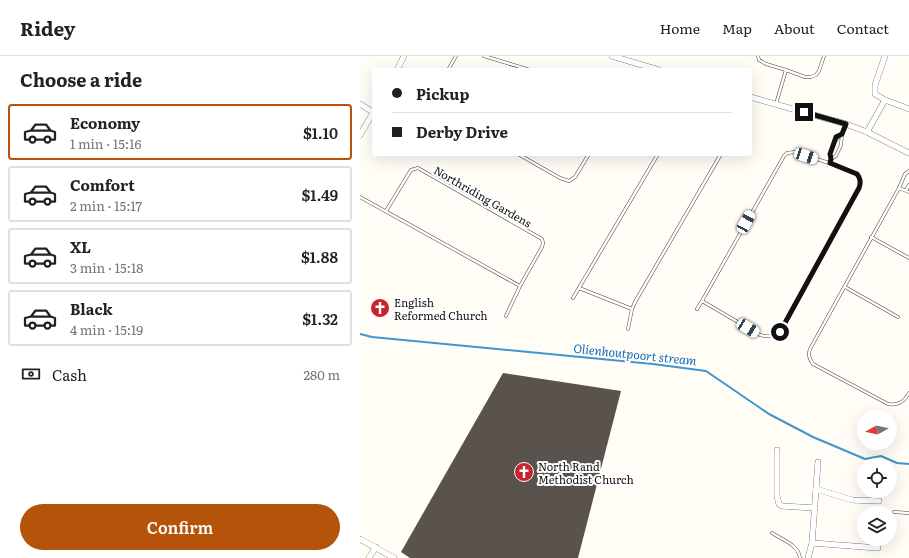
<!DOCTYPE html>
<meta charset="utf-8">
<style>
:root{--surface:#fff;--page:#f2f2f2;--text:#222;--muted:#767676;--line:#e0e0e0;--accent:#b45309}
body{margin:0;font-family:Literata,serif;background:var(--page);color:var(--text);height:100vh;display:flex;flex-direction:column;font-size:15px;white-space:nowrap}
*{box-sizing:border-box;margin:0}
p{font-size:13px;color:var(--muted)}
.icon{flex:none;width:22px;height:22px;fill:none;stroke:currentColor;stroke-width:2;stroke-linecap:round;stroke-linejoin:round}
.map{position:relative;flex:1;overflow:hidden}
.sheet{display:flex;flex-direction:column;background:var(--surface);width:360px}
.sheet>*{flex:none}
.guide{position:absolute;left:12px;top:12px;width:380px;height:88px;border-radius:4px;box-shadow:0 4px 16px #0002;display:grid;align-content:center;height:88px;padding:0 20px;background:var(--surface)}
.needle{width:26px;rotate:262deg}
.fabs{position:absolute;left:497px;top:354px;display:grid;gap:8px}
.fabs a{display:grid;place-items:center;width:40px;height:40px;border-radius:50%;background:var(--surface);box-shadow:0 4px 16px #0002;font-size:20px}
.end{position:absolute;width:18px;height:18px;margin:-9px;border:5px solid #111;background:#fff;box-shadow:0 0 0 2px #fff}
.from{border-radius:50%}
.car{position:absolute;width:12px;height:24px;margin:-12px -6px;border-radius:5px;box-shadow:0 0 3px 1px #0007;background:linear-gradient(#fff 24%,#345 0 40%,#fff 0 76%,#345 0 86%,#fff 0)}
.guide b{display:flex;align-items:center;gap:14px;height:38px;font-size:15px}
.guide b+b{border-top:1px solid var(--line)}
.guide i{width:10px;height:10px;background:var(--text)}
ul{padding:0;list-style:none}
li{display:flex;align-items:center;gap:12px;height:56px;margin:0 8px 6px;padding:0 12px;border:2px solid var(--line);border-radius:4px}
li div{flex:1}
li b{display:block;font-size:15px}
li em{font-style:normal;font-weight:600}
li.current{border-color:var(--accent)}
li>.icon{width:36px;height:36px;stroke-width:1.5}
h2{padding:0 20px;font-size:18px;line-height:48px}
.pay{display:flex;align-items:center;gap:10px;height:44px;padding:0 20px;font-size:15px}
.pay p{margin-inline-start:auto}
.cta{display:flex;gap:8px;margin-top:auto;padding:8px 20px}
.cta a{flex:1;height:46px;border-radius:24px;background:var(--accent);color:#fff;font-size:16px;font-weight:600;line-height:46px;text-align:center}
header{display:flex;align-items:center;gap:24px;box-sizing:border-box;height:56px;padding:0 20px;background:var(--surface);border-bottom:1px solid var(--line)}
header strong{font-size:19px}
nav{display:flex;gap:22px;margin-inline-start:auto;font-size:14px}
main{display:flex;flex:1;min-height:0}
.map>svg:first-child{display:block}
</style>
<header>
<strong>Ridey</strong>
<nav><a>Home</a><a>Map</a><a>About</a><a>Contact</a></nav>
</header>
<main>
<section class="sheet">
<h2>Choose a ride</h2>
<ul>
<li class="current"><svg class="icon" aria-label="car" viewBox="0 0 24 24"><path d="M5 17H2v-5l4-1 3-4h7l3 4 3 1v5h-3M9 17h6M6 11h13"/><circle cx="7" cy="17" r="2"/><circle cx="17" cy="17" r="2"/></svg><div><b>Economy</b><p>1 min · 15:16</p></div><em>$1.10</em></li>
<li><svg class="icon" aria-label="car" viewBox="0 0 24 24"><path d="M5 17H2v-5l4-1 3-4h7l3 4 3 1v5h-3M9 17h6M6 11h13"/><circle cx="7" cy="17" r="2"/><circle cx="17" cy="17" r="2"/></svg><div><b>Comfort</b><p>2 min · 15:17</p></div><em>$1.49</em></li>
<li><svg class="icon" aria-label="car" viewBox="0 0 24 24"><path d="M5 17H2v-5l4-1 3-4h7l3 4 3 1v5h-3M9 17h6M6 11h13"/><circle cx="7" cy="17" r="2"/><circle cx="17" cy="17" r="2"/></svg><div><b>XL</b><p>3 min · 15:18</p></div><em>$1.88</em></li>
<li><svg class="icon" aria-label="car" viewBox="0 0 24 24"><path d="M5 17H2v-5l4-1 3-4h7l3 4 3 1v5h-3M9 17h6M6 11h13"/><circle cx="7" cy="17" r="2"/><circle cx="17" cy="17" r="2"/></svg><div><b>Black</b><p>4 min · 15:19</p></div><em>$1.32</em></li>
</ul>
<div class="pay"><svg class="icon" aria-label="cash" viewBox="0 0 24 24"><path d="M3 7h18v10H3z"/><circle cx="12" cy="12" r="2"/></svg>Cash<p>280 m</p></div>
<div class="cta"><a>Confirm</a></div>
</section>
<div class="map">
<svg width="549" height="502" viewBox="0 0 549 502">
<rect width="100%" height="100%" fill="#fffdf5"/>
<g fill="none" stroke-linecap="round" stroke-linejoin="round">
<!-- stream -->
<path stroke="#3f96cf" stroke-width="2" d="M 0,278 L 12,281 L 293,308 L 346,315 L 409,358 L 453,381 L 505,403 L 521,400 L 537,407 L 549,408"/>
</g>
<!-- building -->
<path fill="#5a524d" d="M 143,317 L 261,335 L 218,502 L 50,502 L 41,496 Z"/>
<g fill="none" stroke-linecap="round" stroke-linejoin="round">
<!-- service casing -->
<g stroke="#444" stroke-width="3.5">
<g id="service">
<path d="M 124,0 L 170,14"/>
<path d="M 398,0 L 399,4 L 406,8 L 426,14 L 445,21 L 451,21 L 456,19 L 459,15 L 464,0"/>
<path d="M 88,14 L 96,0"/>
<path d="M 416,48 L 426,14"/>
<path d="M 158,98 L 200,122 L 209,125 L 215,121 L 229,98"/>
<path d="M 471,103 L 470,98 C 473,90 475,83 482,78"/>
<path d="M 469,107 L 471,103 L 476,100 L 481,89 L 482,78 L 485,69"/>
<path d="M 549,115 L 545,118 L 539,132 L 450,293 C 448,299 449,302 453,308 L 528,348 C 538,350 544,346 549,337"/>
<path d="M 539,132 L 549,136"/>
<path d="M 546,134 L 549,129"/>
<path d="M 0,141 L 160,230"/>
<path d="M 26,155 L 51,114 L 58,112 L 182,183 L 183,187 L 182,191 L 160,230 L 146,260"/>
<path d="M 511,181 L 549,202"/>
<path d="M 485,231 L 538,261"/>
<path d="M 219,232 L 272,253"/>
<path d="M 213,242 L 298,98"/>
<path d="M 337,253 L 342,245 L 424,100 L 427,97 L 435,96 L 469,107 L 497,118 C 501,123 501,127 499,132 L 420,277 C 413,281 408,281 400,279 L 342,245"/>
<path d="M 268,273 L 272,253 L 275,246 L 361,98"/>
<path d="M 534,456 L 549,457"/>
<path d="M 412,477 C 421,483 439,489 440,502"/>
</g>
</g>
<!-- minor casing -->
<g stroke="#444" stroke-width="6">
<g id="minor">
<path d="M 252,0 L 299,14"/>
<path d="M 525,0 L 515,29 L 515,38 L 525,44 L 549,53"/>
<path d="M 37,14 L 44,0"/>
<path d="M 390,41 L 486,68 L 507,76 L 549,97"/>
<path d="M 0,48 L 13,56"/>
<path d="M 507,76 L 525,44"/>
<path d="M 0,79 L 14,55"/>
<path d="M 417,394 L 417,440 L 419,448 L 422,450 L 455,452"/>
<path d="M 456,433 L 492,444 L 519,445"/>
<path d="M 0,483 L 34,502"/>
<path d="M 452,487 L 458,406"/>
<path d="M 9,502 L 16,491"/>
<path d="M 448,502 L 452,487 L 518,492"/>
</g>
</g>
<!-- service -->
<use href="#service" stroke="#fff" stroke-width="2.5"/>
<!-- minor -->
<use href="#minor" stroke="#fff" stroke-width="5.5"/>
</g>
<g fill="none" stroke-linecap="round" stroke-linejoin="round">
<!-- route -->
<path stroke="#111" stroke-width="5" d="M 420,276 L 499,132 C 501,127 501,123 497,118 L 470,107 L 471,103 L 470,98 L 476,81 L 482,78 L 486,68 L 444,56"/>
</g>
<!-- icons -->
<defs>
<g id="church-disc" transform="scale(1)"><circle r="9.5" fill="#c4262e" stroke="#fff"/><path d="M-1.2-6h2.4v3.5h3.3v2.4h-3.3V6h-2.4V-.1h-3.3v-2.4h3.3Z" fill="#fff"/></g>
</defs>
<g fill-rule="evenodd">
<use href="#church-disc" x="20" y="252"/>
<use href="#church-disc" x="164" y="416"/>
</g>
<g text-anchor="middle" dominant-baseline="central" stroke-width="4" stroke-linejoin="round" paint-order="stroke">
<!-- street labels -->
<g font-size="11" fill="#111" stroke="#fff">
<text transform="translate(123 140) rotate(30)">Northriding Gardens</text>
</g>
<!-- poi labels -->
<g font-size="11" fill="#111" stroke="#fff" text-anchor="start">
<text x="34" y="246">English<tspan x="34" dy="13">Reformed Church</tspan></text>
<text x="178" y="410">North Rand<tspan x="178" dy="13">Methodist Church</tspan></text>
</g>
<!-- water labels -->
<g font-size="12" font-style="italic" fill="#1768a6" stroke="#fff">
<text transform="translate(275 298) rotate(6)">Olienhoutpoort stream</text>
</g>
</g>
</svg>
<div class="fabs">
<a><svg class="needle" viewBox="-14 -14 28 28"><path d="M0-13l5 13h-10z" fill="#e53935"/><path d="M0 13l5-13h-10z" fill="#767676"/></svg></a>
<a><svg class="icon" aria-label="locate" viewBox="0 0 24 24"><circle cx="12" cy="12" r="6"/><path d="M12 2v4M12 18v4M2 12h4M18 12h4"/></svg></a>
<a><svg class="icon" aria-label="layers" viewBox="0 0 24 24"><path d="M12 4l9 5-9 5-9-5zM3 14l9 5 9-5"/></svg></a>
</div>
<i class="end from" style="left:420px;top:276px"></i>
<i class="end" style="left:444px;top:56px"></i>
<i class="car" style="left:446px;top:100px;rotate:108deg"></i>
<i class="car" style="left:386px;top:166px;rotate:29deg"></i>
<i class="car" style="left:388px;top:272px;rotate:121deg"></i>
<div class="guide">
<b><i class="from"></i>Pickup</b>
<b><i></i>Derby Drive</b>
</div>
</div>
</main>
